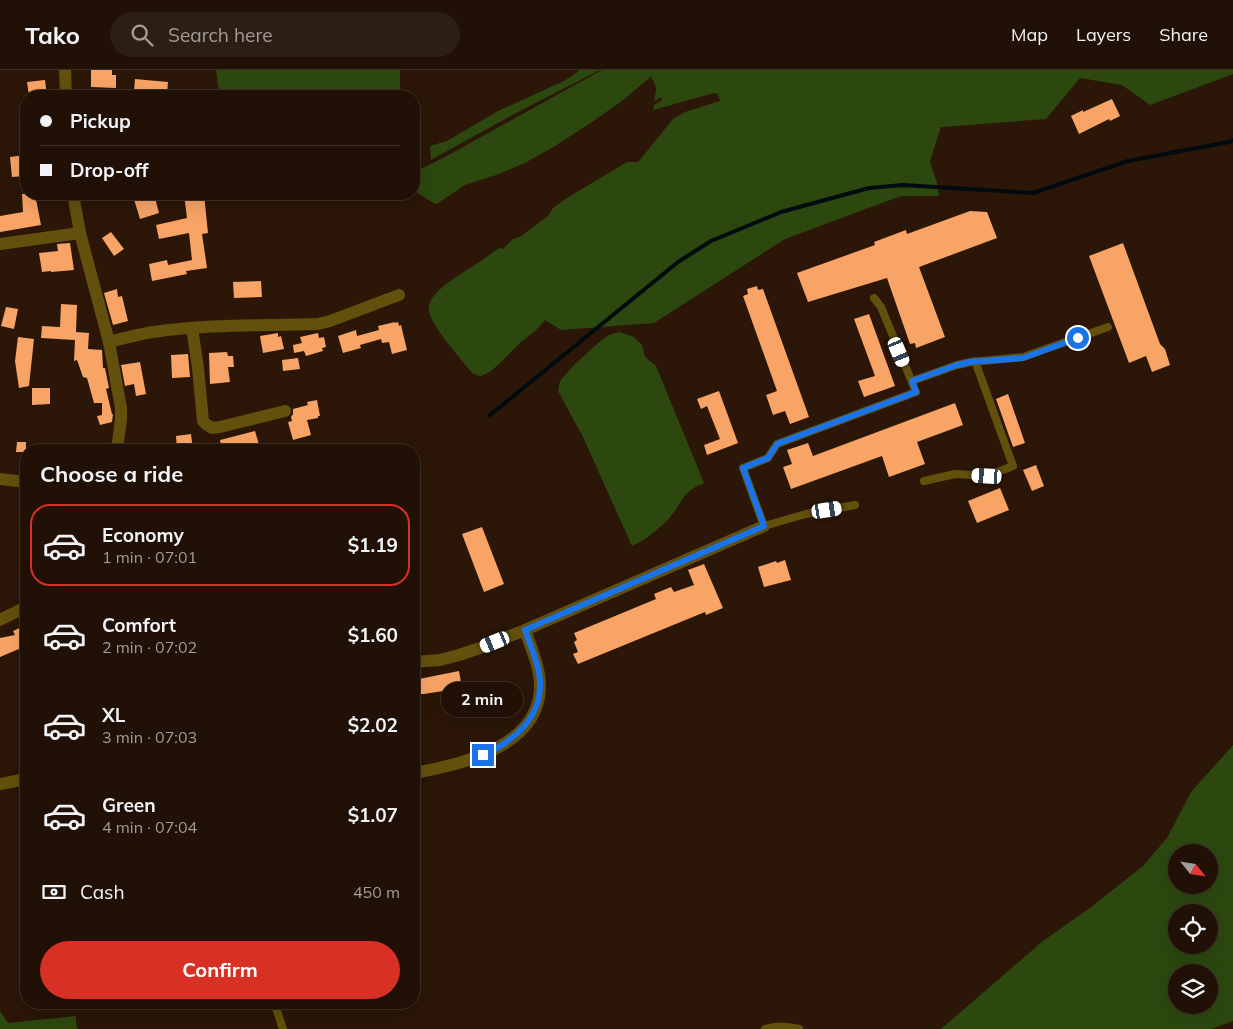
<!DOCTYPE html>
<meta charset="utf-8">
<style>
:root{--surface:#201005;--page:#2d1e13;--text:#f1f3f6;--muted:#a29d9a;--line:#3d3027;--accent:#d93025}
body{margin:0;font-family:Mulish,sans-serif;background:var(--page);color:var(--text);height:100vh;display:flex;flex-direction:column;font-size:19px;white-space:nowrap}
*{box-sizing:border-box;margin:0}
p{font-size:16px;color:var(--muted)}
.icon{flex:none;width:28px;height:28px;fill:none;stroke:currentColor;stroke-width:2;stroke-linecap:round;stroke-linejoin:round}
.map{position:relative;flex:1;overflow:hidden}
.panel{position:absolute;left:20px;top:374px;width:400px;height:565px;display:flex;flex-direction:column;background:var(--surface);border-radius:20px;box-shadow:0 5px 20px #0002,0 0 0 1px var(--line)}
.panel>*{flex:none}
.hud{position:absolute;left:20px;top:20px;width:400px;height:110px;border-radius:20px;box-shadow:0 5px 20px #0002,0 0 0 1px var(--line);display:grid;align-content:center;height:110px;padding:0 20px;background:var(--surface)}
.needle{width:32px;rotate:120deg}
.buttons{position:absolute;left:1168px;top:774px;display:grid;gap:10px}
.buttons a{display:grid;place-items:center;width:50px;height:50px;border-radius:50%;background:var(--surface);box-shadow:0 5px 20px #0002,0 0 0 1px var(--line);font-size:25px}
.end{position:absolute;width:22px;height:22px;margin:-11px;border:6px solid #1a73e8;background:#fff;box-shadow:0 0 0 2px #fff}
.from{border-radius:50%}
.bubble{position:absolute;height:35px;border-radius:18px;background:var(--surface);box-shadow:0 5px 20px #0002,0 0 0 1px var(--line);font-size:16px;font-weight:700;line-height:35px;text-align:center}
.car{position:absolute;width:15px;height:30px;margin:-15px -8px;border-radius:6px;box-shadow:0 0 4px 1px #0007;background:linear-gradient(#fff 24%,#345 0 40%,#fff 0 76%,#345 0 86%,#fff 0)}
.hud b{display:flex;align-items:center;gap:18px;height:48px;font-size:19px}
.hud b+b{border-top:1px solid var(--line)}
.hud i{width:12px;height:12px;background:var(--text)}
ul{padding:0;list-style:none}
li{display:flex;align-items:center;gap:15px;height:82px;margin:0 10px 8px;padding:0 10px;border:2px solid transparent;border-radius:20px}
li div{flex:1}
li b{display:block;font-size:19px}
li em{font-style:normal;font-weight:700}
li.active{border-color:var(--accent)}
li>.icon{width:45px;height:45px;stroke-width:1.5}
h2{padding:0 20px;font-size:22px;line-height:60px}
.pay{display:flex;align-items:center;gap:12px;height:55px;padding:0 20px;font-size:19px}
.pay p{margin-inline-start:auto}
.button{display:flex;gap:10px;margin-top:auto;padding:10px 20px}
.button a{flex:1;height:58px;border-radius:30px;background:var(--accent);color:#fff;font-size:20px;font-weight:700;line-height:58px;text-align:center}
header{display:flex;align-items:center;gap:30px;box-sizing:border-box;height:70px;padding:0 25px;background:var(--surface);border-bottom:1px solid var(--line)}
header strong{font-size:24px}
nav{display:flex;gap:28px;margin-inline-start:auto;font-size:18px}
.search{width:350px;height:45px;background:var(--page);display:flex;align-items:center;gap:12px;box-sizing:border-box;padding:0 18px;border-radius:28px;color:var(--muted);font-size:19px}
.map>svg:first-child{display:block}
</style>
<header>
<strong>Tako</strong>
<div class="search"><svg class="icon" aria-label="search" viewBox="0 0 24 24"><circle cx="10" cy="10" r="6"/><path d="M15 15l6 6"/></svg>Search here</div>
<nav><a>Map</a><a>Layers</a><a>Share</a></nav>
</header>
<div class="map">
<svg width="1233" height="959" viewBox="0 0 1233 959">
<rect width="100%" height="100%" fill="#2b1607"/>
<!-- green -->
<g fill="#2c480f" fill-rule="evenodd">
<path d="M 216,0 L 400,0 L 400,26 L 222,26 L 218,16 Z"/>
<path d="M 580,0 L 600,0 L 516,43 L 431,90 L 430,76 L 447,71 L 498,41 L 564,11 Z"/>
<path d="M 602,0 L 1233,0 L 1233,4 L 1150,35 L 1122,15 L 1080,8 L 1046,49 L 941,57 L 930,91 L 937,113 L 939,126 L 901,126 L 785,169 L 654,253 L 561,260 L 545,250 C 538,260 528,266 519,274 C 510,282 494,302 483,305 C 479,307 476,305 472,303 C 461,289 433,258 429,242 C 425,224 458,206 470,198 C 480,192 489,185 499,178 L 503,179 L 513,169 L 520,167 L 549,145 L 553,138 L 570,126 L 627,92 L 638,92 L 673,49 L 685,42 L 720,31 L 718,24 L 714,23 L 653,40 L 654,35 L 661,31 L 662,28 L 660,28 L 654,31 C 656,20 658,17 651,8 L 653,5 L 623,30 L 595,50 L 555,76 L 525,93 L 496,105 L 465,115 L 438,133 L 435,134 L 416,122 L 414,119 L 414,102 L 443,88 Z"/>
<path d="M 619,262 L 634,267 L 642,275 L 645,287 L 656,296 L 704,413 C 700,415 694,417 691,420 C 683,426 679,435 674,442 C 667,453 644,472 632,476 L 583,367 L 558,321 L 560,311 L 575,294 L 598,273 L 609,265 Z"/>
<path d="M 1233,675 L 1233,951 L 1211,959 L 941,959 L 1043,871 L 1090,838 L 1143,796 L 1167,768 L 1191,722 ZM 1176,782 L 1209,782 L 1209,815 L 1176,815 ZM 1176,842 L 1209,842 L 1209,875 L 1176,875 ZM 1176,902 L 1209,902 L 1209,935 L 1176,935 Z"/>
<path d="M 0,941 L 8,953 L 76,946 L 76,953 L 78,959 L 0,959 Z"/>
</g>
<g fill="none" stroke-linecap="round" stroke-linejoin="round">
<!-- stream -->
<path stroke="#000b0f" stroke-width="4" d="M 489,346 L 678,192 L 711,171 L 781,142 L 869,118 L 903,115 L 1033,123 L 1128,91 L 1229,72 L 1233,70"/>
</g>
<!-- building -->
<g fill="#f8a466">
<path d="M 91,0 L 112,0 L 112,5 L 116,5 L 116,18 L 91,17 Z"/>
<path d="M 135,9 L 168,12 L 167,24 L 134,21 Z"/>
<path d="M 45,10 L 47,26 L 29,26 L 27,12 Z"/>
<path d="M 1112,29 L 1120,46 L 1110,51 L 1109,49 L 1079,64 L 1071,46 L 1083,40 L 1083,42 Z"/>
<path d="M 26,85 L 26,106 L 12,107 L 10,87 Z"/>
<path d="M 22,124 L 35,124 L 41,155 L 0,162 L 0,146 L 23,142 Z"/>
<path d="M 140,124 L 154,124 L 159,143 L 140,149 L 133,126 Z"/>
<path d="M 184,124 L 204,124 L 208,163 L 202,164 L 207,198 L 186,201 L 187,204 L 152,211 L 149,194 L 167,190 L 168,195 L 192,190 L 189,163 L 159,169 L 156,155 L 187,148 Z"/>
<path d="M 970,141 L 987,142 L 997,168 L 919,197 L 945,267 L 916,278 L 915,273 L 910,274 L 887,208 L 808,232 L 797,203 L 875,175 L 874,172 L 906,160 L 907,164 Z"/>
<path d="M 111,162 L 124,179 L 114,186 L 102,168 Z"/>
<path d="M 70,173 L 74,200 L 51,202 L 51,201 L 42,202 L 39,183 L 58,181 L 57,174 Z"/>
<path d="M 1123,173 L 1160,274 L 1165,279 L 1170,295 L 1152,302 L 1146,286 L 1129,293 L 1089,186 Z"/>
<path d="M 261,211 L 262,227 L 234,228 L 233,212 Z"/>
<path d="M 757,216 L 758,220 L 763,219 L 809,347 L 790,354 L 785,341 L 773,345 L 766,325 L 777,321 L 743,226 L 748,224 L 747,219 Z"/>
<path d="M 117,219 L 118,227 L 122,226 L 128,251 L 113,255 L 104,223 Z"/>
<path d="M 61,234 L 77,235 L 76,262 L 89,263 L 88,279 L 102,280 L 103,298 L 105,298 L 109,318 L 106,319 L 112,344 L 113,344 L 112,352 L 100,355 L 97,346 L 102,345 L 102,333 L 94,333 L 87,308 L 83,307 L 77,290 L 74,291 L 75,270 L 41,268 L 42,256 L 60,257 Z"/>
<path d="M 6,237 L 18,239 L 14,259 L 1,256 Z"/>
<path d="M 869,244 L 895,316 L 864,327 L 858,311 L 875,306 L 854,249 Z"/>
<path d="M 395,252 L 395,253 L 398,252 L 399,256 L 401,255 L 407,280 L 392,284 L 389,272 L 382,273 L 381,269 L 360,275 L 361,278 L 343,283 L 338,266 L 356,260 L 357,266 L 379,260 L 378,256 Z"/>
<path d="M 278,263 L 278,267 L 281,266 L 284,279 L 263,283 L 260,266 Z"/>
<path d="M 318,263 L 319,268 L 324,267 L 326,277 L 322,278 L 323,281 L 306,286 L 304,281 L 294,283 L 293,275 L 302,273 L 300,267 Z"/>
<path d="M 18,267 L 34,269 L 29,316 L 19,318 L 15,291 Z"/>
<path d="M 227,282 L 228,286 L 233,286 L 234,297 L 228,297 L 230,312 L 210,314 L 209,283 Z"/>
<path d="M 188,284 L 190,307 L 172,308 L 171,285 Z"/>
<path d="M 298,288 L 300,299 L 283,301 L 282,290 Z"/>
<path d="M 140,292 L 146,324 L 136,326 L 134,314 L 125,316 L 121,295 Z"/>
<path d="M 32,318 L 50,318 L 50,334 L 32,335 Z"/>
<path d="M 719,321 L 738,373 L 707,385 L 704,375 L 720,369 L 707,336 L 701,339 L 697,329 Z"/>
<path d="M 1008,324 L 1025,373 L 1013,377 L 996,329 Z"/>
<path d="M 317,330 L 320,346 L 318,346 L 318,348 L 307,350 L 311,365 L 293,370 L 288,352 L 292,351 L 291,347 L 293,344 L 293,339 L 308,335 L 307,332 Z"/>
<path d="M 955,333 L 963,355 L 917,372 L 925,394 L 889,407 L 882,386 L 791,419 L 783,397 L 792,394 L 787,380 L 808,373 L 813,386 Z"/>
<path d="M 255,361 L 260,378 L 252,380 L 222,380 L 220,370 Z"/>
<path d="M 191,364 L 193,380 L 177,380 L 176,366 Z"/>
<path d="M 17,372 L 26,372 L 26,382 L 16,382 Z"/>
<path d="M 1036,395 L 1044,416 L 1032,421 L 1023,400 Z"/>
<path d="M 1000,418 L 1009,440 L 977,453 L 968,431 Z"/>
<path d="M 482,457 L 504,514 L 484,522 L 462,464 Z"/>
<path d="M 785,490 L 791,510 L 764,517 L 758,497 L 776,491 L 777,493 Z"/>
<path d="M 704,494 L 723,538 L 706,545 L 705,542 L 578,594 L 573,584 L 578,582 L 574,572 L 577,570 L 574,563 L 656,529 L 654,524 L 671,517 L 674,522 L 694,515 L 688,500 Z"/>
<path d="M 26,555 L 26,576 L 0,587 L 0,568 L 15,565 L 13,561 Z"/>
<path d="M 459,601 L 462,618 L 424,624 L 414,624 L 414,610 Z"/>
</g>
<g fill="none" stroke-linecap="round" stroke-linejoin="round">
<!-- service -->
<g stroke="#62500c" stroke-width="8">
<path d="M 912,311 L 957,295 L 971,292 L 1023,287 L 1108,257"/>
<path d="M 924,411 L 955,404 L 987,406 L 1013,396 L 975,291"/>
<path d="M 855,435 L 806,444 L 764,456 L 743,398 L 768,388 L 777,374 L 916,322 L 881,237 L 874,228"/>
<path d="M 274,932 L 283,959"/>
<path d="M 765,959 C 777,955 787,956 799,959"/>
</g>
<!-- minor -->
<g stroke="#62500c" stroke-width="12">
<path d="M 65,0 L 66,26"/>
<path d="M 73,124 L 80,163 L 109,272 L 121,338 L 121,349 L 117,380"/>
<path d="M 0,174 L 80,163"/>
<path d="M 192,258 L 198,298 L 203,351 L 206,354 L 212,358 L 220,357 L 285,341"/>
<path d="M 109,272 C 124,268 139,264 154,262 C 208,254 263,256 318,254 L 330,251 L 399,225"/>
<path d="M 0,409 L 26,412"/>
<path d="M 0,550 L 26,537"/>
<path d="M 414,592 L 440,590 L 459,585 L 480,578 L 525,560 L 764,456"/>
</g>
<!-- tertiary -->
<g stroke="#62500c" stroke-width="12">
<path d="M 414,703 C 460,695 540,677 540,616 C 540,597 531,578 525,560"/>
<path d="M 0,714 L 26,709"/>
</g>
</g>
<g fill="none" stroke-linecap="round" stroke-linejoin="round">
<!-- route -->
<path stroke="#1a73e8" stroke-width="6" d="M 483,685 C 511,672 539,651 540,617 C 541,598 531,578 525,560 L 764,456 L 743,398 L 768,388 L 777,374 L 916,322 L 912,311 L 957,295 L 970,292 L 1023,288 L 1078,268"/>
</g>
</svg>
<div class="buttons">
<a><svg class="needle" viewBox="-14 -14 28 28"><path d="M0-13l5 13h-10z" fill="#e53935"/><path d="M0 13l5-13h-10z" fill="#a29d9a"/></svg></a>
<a><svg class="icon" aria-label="locate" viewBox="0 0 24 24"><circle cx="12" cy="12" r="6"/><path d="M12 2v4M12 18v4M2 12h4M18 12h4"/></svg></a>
<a><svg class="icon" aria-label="layers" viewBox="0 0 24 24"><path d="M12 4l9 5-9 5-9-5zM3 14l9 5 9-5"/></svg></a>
</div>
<i class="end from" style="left:1078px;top:268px"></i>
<i class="end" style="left:483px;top:685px"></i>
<div class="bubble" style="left:441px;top:612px;width:82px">2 min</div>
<i class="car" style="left:899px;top:282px;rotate:157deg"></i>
<i class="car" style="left:987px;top:406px;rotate:273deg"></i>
<i class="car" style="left:827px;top:440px;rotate:81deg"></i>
<i class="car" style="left:495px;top:572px;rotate:248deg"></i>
<div class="hud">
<b><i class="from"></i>Pickup</b>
<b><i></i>Drop-off</b>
</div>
<section class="panel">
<h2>Choose a ride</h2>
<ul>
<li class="active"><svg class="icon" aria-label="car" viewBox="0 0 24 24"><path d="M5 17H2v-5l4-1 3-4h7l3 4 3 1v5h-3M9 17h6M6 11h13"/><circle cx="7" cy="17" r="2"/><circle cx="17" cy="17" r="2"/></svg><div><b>Economy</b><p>1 min · 07:01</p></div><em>$1.19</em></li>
<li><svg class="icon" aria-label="car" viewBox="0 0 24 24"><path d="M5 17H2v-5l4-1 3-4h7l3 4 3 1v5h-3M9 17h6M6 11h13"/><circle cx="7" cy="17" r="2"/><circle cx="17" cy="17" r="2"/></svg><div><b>Comfort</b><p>2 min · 07:02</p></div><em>$1.60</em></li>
<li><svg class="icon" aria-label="car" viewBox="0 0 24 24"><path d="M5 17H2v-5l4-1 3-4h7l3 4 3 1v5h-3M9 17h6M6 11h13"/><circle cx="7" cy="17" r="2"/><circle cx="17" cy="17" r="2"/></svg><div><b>XL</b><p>3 min · 07:03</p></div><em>$2.02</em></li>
<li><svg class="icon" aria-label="car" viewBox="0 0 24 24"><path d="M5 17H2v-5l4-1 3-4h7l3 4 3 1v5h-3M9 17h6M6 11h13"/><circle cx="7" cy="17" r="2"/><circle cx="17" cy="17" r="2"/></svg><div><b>Green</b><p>4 min · 07:04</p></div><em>$1.07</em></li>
</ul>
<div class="pay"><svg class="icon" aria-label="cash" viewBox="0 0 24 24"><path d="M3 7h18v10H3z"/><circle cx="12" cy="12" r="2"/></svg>Cash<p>450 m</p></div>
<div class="button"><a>Confirm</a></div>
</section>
</div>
